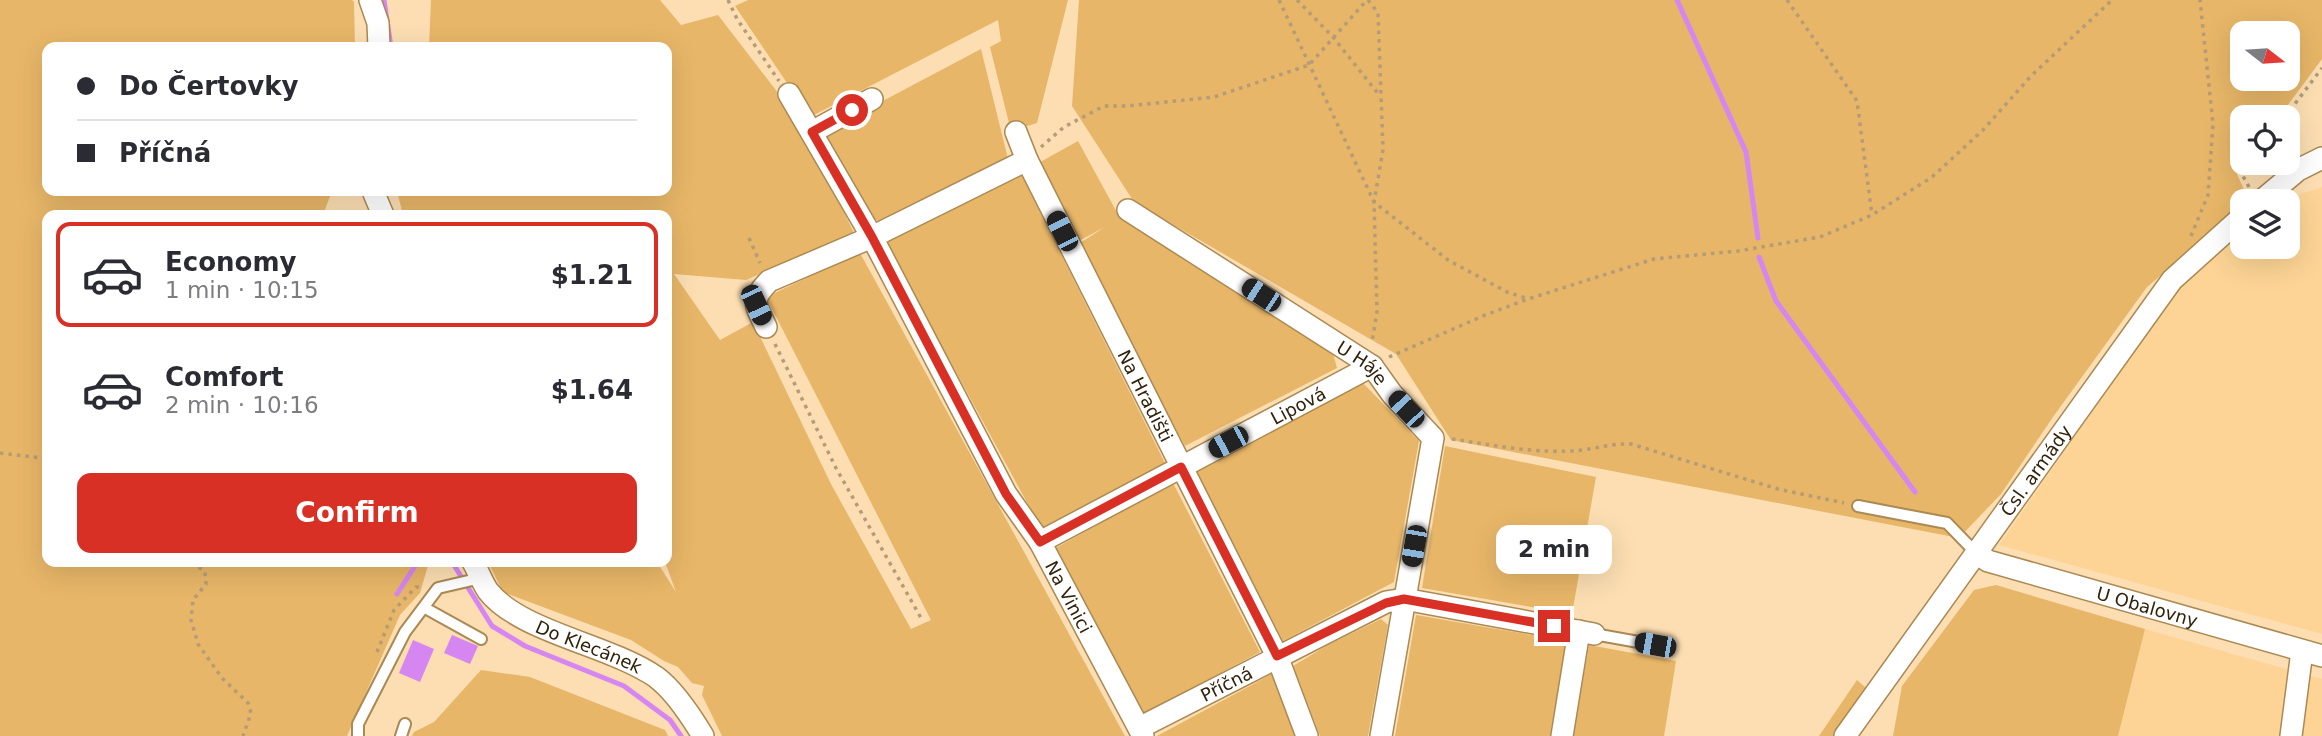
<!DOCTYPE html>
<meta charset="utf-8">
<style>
:root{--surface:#fff;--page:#f7f7f7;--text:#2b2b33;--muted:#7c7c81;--line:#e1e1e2;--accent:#d93025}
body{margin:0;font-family:"DejaVu Sans",sans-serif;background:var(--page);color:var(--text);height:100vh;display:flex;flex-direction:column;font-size:26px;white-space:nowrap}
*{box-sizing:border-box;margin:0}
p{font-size:23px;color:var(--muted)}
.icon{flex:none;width:38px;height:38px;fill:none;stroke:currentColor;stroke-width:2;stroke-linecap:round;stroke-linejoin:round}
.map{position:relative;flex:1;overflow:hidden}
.side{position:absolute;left:42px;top:210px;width:630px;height:357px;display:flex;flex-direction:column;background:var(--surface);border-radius:14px;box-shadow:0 7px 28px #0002}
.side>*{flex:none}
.guide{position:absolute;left:42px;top:42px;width:630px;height:154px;border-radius:14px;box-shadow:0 7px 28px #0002;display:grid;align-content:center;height:154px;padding:0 35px;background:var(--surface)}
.needle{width:46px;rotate:107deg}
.fabs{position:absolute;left:2230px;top:21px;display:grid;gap:14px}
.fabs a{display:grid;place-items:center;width:70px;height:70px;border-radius:14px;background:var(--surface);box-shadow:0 7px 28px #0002;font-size:35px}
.end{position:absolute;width:32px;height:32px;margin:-16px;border:9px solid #d93025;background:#fff;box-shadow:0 0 0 4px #fff}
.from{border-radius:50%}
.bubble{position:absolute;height:49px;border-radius:14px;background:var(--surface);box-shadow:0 7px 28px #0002;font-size:23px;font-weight:800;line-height:49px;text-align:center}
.car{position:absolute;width:21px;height:42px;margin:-21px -10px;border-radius:9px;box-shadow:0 0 5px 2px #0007;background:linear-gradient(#222 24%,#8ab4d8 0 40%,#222 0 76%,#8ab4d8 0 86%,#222 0)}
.guide b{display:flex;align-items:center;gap:24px;height:66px;font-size:26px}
.guide b+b{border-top:2px solid var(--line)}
.guide i{width:18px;height:18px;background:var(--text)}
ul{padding:12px 0 0;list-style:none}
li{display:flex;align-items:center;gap:21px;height:105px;margin:0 14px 10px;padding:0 21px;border:4px solid transparent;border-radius:14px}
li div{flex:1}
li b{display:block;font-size:26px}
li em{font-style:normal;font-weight:800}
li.current{border-color:var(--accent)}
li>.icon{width:63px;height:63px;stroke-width:1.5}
.cta{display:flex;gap:14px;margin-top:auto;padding:14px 35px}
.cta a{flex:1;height:80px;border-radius:14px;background:var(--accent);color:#fff;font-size:28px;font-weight:800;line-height:80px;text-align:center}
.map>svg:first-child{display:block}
</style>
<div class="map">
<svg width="2322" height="736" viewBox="0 0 2322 736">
<rect width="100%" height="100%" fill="#fcdeb2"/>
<!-- built -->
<g fill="#fdd495">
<path d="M 2322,187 L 2322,634 L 1999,545 L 2192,270 L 2242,230 L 2242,247 L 2287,247 L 2287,201 L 2280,201 Z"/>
<path d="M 2145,629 L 2322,679 L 2322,736 L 2118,736 Z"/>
</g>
<!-- green -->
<g fill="#e7b668" fill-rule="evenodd">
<path d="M 0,0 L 352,0 L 354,2 L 355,47 L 47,47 L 47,191 L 332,191 L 323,215 L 47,215 L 47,562 L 429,562 L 420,593 L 400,615 L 347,736 L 0,736 Z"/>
<path d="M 431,0 L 660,0 L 681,25 L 718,15 L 775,89 L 810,142 L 854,233 L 746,280 L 674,274 L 720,340 L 753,322 L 831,484 L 911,629 L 931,620 L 766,297 L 860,253 L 1125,736 L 722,736 L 702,695 L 704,686 L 692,683 L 678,667 L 664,661 L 631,640 L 503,592 L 488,562 L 657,562 L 676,592 L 665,562 L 667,562 L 667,215 L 403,215 L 397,191 L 667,191 L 667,47 L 429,47 Z"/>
<path d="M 748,0 L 1068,0 L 1037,123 L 1011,131 L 990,47 L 1001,41 L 998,20 L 810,117 L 735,6 Z"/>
<path d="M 1079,0 L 2322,0 L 2322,59 L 2279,117 L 2242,117 L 2242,163 L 2245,163 L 2237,174 L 2249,201 L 2242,201 L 2242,207 L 2147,287 L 2053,417 L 2001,494 L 1959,538 L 1451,440 L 1396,354 L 1134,202 L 1072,106 ZM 2242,33 L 2287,33 L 2287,79 L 2242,79 Z"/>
<path d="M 981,49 L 1008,159 L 882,222 L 867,217 L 823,139 L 826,131 Z"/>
<path d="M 1078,141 L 1120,218 L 1124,218 L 1187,262 L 1332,350 L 1337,368 L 1185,446 L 1077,245 L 1105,227 L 1077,242 L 1035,165 Z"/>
<path d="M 1020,172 L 1165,463 L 1042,530 L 884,240 Z"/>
<path d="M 1362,382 L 1419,441 L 1394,582 L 1283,641 L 1194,469 Z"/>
<path d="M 1445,446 L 1596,477 L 1572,614 L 1422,588 Z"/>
<path d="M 1173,483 L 1260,652 L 1144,714 L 1052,550 Z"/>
<path d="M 1996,585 L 2145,629 L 2118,736 L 1893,736 L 1902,686 L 1974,590 Z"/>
<path d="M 1416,615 L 1566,641 L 1550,736 L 1395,736 Z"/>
<path d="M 1381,619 L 1388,625 L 1368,736 L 1320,736 L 1293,666 L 1328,645 Z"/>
<path d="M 1589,645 L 1676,661 L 1664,736 L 1573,736 Z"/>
<path d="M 481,670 L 530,677 L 665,730 L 668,736 L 412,736 L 414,732 L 434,722 Z"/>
<path d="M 1272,674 L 1296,736 L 1157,736 Z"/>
<path d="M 1857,680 L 1868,690 L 1836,736 L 1819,736 Z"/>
</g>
<!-- water -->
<g fill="#d686f0">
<path d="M 452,635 L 478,646 L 470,664 L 444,653 Z"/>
<path d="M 413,640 L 434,649 L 420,682 L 399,673 Z"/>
</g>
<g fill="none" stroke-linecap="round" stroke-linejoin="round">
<!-- stream -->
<g stroke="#d686f0" stroke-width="5">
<path d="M 384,0 L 391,47"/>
<path d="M 1677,0 L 1746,152 L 1758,238"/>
<path d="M 1759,257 L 1776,301 L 1915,492"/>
<path d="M 452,562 L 492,626 L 525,646 L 624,686 L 670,720 L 681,736"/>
<path d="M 397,594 L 417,563 L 420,562"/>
</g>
<!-- lane casing -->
<g stroke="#ab8953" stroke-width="14">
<g id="lane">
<path d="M 1858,506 L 1947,523 L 1976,553"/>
<path d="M 425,608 L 481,639"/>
<path d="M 1594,634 L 1655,645"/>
<path d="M 358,736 L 358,724 L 405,632 L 438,588 L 481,578"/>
<path d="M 401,736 L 405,724"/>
</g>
</g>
<!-- street casing -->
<g stroke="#ab8953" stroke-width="24">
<g id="street">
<path d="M 370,0 L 378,23 L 379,47"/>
<path id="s1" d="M 789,94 L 872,237 L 1006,494 L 1040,542 L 1143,736"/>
<path d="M 812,132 L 872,99"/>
<path id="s2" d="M 1016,132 L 1027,160 L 1277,656 L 1307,736"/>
<path d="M 373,191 L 383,215"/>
<path d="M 2261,201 L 2298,170 L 2322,158"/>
<path id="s3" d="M 1128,210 L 1372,366 L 1392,394 L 1433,438 L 1381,736"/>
<path d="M 766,327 C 755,303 750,301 769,281 L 872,237 L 1027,160"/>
<path id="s4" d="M 1040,542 L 1372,366"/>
<path id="s5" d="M 1976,553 L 1988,561 L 2322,656"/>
<path id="s6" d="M 473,562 C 478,571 482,582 488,591 C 520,632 610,645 656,677 C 675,691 691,716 703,736"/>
<path id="s7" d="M 1139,728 L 1386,602 L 1404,599 L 1594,634"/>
<path d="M 1562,736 L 1579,631"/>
<path id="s8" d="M 1845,736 L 2172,280 L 2242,217"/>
<path d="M 2291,736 L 2302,651"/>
</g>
</g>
<!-- path -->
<g stroke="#b49c77" stroke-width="3.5" stroke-dasharray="3.5 5" stroke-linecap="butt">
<path d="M 728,0 L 737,19 L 779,81"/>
<path d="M 1279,0 L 1374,202 L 1448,260 L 1507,292 L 1526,298"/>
<path d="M 1297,0 L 1333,37 L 1380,96"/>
<path d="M 1368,0 L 1378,13 L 1383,150 L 1374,202 L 1377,312 L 1372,342"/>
<path d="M 1787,0 L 1857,101 L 1872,215"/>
<path d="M 2285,117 L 2322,68"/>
<path d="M 1041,147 L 1064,127 L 1104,106 L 1127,106 L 1214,97 L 1309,65 L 1367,0"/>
<path d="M 2249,187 L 2243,176 L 2252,163"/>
<path d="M 2191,236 L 2208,195 L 2213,124 L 2200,0"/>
<path d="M 749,238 L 760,263"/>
<path d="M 775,344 L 836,468 L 921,618"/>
<path d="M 1389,357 L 1483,316 L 1528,299 L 1654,259 L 1738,251 L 1820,237 L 1872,215 L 1932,177 L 1983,130 L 2031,76 L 2112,0"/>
<path d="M 1452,439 C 1492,445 1531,453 1572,451 C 1592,450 1611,443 1631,444 L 1778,489 L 1844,503"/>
<path d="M 0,453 L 42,458 L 47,461"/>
<path d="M 192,562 L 205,572 L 206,584 L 193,600 L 191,620 L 198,644 L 222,678 L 248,703 L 251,713 L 243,736"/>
<path d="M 377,652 L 394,610 L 416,587 L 422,587"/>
</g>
<!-- lane -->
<use href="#lane" stroke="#fff" stroke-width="10"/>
<!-- street -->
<use href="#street" stroke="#fff" stroke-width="21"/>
</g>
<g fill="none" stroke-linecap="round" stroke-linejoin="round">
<!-- route -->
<path stroke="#d93025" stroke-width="9" d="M 852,110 L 812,132 L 872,237 L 1006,494 L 1040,542 L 1181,467 L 1277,656 L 1386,603 L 1404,599 L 1554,626"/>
</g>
<g text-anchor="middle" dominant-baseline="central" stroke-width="5" stroke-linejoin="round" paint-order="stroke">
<!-- street labels -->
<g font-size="18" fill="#30220b" stroke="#fcdeb2">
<text stroke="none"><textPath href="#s3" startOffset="280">U Háje</textPath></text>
<text stroke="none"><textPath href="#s2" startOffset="294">Na Hradišti</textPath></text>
<text stroke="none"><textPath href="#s4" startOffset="292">Lipová</textPath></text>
<text stroke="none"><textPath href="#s8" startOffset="327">Čsl. armády</textPath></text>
<text stroke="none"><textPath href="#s1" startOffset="576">Na Vinici</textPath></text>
<text stroke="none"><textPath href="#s5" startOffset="180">U Obalovny</textPath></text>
<text stroke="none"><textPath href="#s6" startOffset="149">Do Klecánek</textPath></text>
<text stroke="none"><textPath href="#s7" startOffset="98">Příčná</textPath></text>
</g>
</g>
</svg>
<div class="fabs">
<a><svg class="needle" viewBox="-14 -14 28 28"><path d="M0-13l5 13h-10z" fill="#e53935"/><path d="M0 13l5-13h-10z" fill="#7c7c81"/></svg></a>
<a><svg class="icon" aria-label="locate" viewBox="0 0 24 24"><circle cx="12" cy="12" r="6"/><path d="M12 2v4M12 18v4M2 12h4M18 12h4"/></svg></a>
<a><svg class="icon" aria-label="layers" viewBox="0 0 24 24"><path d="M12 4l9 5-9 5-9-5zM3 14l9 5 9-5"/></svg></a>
</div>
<i class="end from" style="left:852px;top:110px"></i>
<i class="end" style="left:1554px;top:626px"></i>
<div class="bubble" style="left:1496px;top:525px;width:116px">2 min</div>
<i class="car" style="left:1062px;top:231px;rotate:333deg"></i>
<i class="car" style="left:1261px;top:295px;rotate:303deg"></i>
<i class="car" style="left:756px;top:305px;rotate:155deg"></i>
<i class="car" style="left:1406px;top:409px;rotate:317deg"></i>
<i class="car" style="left:1228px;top:442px;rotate:242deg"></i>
<i class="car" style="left:1414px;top:546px;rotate:190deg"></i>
<i class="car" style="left:1655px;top:645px;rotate:280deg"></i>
<div class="guide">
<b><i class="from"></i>Do Čertovky</b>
<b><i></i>Příčná</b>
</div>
<section class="side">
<ul>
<li class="current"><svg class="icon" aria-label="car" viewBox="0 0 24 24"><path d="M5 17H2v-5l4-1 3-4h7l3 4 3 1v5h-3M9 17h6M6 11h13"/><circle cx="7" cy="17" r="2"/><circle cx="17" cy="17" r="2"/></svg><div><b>Economy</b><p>1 min · 10:15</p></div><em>$1.21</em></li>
<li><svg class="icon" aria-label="car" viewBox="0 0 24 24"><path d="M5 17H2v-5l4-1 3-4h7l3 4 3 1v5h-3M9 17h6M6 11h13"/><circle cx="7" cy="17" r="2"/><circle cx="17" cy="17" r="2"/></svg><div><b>Comfort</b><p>2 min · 10:16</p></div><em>$1.64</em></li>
</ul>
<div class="cta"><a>Confirm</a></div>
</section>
</div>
